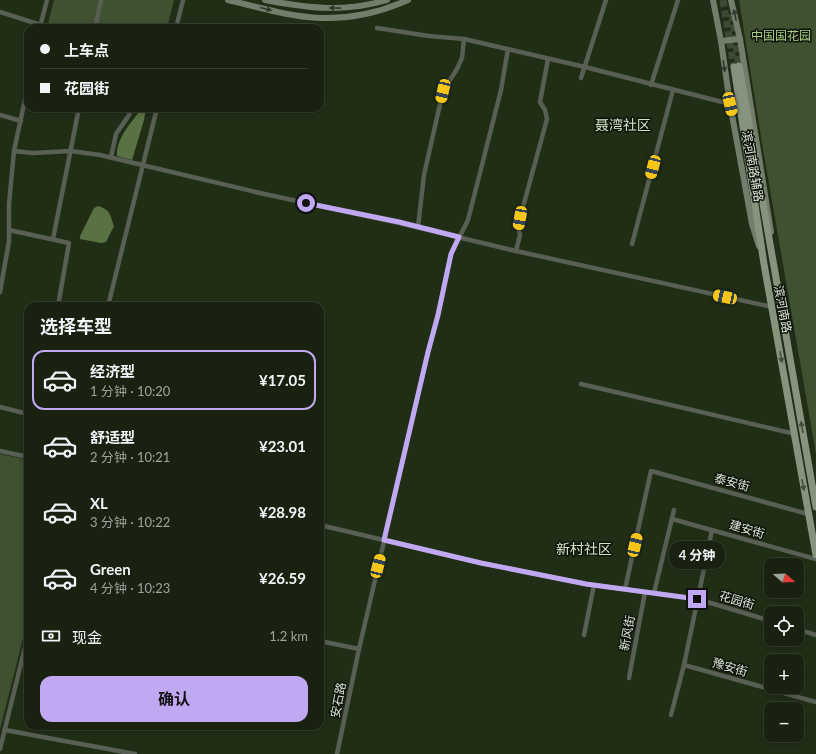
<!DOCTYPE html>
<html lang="zh">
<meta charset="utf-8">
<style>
:root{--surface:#192210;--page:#222a19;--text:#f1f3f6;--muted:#9fa49f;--line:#373f30;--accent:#c1a8f3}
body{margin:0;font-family:Lato,"Noto Sans SC",sans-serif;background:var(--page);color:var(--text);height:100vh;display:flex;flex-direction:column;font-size:15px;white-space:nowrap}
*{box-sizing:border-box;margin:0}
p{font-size:13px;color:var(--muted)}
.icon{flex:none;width:22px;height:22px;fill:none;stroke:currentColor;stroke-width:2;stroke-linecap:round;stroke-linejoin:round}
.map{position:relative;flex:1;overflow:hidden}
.side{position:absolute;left:24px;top:302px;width:300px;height:428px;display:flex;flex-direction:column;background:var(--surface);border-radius:12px;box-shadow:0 2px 6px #0003,0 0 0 1px var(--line)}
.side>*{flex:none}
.top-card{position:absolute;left:24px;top:24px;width:300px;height:88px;border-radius:12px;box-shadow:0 2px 6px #0003,0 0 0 1px var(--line);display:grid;align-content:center;height:88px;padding:0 16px;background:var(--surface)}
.needle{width:26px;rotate:109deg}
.buttons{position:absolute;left:764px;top:558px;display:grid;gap:8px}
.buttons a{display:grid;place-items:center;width:40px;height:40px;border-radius:8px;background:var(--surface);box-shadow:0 2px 6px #0003,0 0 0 1px var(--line);font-size:20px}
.end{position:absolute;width:18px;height:18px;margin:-9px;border:5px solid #c1a8f3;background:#111;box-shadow:0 0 0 2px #111}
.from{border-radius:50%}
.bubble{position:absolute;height:28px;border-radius:12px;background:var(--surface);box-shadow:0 2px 6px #0003,0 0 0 1px var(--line);font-size:13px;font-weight:700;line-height:28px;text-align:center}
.car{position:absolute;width:12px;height:24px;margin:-12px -6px;border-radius:5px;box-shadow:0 0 3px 1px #0007;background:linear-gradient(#f5c518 24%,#345 0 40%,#f5c518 0 76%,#345 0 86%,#f5c518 0)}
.top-card b{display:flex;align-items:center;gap:14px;height:38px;font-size:15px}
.top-card b+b{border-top:1px solid var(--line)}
.top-card i{width:10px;height:10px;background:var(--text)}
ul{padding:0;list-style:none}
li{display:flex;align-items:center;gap:12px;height:60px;margin:0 8px 6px;padding:0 8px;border:2px solid transparent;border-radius:12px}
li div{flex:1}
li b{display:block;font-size:15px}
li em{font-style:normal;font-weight:700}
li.on{border-color:var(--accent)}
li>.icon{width:36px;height:36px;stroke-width:1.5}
h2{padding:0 16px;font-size:18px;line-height:48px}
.pay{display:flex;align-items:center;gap:10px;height:44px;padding:0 16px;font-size:15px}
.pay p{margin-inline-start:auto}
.action{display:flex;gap:8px;margin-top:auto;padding:8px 16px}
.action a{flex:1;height:46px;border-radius:12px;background:var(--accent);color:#111;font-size:16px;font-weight:700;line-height:46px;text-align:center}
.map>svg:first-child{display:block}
</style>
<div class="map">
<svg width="816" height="754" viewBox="0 0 816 754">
<rect width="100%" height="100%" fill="#212e16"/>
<!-- green -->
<g fill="#3f5131">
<path d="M 54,0 L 174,0 L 167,28 L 64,28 L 48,24 Z"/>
<path d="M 739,0 L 816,0 L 816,454 L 764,155 Z"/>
<path d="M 0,454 L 28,460 L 28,619 L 0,729 Z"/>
</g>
<!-- water -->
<g fill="#597244">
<path d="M 142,108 L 146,108 L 144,120 L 132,160 L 117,156 C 116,138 132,122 142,108 Z"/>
<path d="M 98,206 C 111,210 110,215 114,226 L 106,242 L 101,243 L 80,239 L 80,236 L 94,208 Z"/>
</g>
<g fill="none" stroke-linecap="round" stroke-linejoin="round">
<!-- primary-tunnel -->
<g stroke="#3d4933" stroke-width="7" stroke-dasharray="7 3.5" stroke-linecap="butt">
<path d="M 723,0 L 734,67"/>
<path d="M 732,14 L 739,66"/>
</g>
<!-- minor -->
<g stroke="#595f54" stroke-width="4.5">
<path d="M 0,12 L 50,28"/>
<path d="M 40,27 L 47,0"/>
<path d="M 95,28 L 101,0"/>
<path d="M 176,28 L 183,0"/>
<path d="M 377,28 L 429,36 L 464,39 L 585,67 L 730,104"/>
<path d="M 581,78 L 606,0"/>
<path d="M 651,85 L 678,0"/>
<path d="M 0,115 L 21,121"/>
<path d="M 14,151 L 33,153 L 71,151 L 100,155 L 260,193 L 399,223 L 516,251 L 772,307"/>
<path d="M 111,157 L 116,134 L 129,115 L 131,108"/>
<path d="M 418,227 L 424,175 L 443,91 L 457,69 L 462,58 L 464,39"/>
<path d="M 9,230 L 69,243 L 58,306"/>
<path d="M 53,239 L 79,108"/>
<path d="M 632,244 L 673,90"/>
<path d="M 516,251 L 520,235 L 518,226 L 520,218 L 547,119 L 545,110 L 540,102 L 548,59"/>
<path d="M 0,292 L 9,241 L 9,204 L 14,151 L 28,85"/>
<path d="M 108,306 L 157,108"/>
<path d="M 581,384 L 795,434"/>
<path d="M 0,407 L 28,414"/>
<path d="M 0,451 L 28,457"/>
<path d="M 672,519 L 816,559"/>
<path d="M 320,525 L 481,563 L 586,584 L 697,599 L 771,621"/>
<path d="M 625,589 L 651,471 L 808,514"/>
<path d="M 654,593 L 674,510"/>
<path d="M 797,629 L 816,635"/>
<path d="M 584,635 L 594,585"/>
<path d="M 320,641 L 359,649 L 428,352 L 438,315 L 451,254 L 468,220 L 501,90 L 508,49"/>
<path d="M 684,665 L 816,702"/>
<path d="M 629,678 L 645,592"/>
<path d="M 671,715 L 684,665 L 712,530"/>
<path d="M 5,730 L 135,754"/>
<path d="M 0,749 L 28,635"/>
<path d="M 337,754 L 359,649"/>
</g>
<!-- secondary -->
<g stroke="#737d6b" stroke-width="6">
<path d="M 228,0 C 258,7 290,17 321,18 C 350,19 381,12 408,0"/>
<path d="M 265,0 C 308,8 344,13 387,0"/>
<path d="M 713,0 L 721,41 L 730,104 L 752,224 L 759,246"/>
<path d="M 731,0 L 740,39 L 771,232"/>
<path d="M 721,41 L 740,39"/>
</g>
<!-- primary -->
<g stroke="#87947d" stroke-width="7">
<path d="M 739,66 L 816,507"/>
<path d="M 734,67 L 764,264 L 816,555"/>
</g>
</g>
<!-- one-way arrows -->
<defs><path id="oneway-solid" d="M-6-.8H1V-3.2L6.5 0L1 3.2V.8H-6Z"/></defs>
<g fill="#31392c">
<use href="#oneway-solid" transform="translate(335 8) rotate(-179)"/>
<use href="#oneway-solid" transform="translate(266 9) rotate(14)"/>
<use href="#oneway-solid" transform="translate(735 15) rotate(-102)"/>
<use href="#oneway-solid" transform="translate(724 66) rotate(82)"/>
</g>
<g fill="#444e3e">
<use href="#oneway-solid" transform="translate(781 357) rotate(80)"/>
<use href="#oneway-solid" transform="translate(802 427) rotate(-100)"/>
<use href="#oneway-solid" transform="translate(803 485) rotate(80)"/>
</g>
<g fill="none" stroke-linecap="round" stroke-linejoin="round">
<!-- route -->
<path stroke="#c1a8f3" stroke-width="5" d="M 306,203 L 399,222 L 459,237 L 451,254 L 438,315 L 428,352 L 384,540 L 481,563 L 586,584 L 697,599"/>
</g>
<g text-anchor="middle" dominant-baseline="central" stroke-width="3" stroke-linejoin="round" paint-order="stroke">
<!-- park labels -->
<g font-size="12" fill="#a5cd85" stroke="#0e140a">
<text x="781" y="35">中国国花园</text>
</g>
<!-- street labels -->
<g font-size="12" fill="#dbe4d5" stroke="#0e140a">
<text transform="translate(753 166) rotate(80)">滨河南路辅路</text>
<text transform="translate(783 309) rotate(79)">滨河南路</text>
<text transform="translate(732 482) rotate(15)">泰安街</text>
<text transform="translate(747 529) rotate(16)">建安街</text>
<text transform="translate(737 600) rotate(16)">花园街</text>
<text transform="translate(627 633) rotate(-79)">新风街</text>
<text transform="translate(730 667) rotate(16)">豫安街</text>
<text transform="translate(338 700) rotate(-79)">安石路</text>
</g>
<!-- quarter labels -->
<g font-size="14" fill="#d2e4c6" stroke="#0e140a">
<text x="623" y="124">聂湾社区</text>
<text x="584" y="548">新村社区</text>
</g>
</g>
</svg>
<div class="buttons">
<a><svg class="needle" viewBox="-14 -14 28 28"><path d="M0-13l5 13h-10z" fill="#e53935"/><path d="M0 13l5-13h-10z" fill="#9fa49f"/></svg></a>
<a><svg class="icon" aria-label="locate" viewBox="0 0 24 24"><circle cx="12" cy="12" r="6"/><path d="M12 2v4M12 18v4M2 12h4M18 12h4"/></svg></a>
<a>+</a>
<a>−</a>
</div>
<i class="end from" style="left:306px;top:203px"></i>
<i class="end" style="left:697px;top:599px"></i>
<div class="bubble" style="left:669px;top:541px;width:56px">4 分钟</div>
<i class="car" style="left:443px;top:91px;rotate:193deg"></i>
<i class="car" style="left:730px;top:104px;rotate:168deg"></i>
<i class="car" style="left:653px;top:167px;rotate:195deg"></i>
<i class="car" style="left:520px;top:218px;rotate:190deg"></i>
<i class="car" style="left:725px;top:297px;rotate:282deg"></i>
<i class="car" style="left:635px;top:545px;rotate:13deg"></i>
<i class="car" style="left:378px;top:566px;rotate:14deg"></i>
<div class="top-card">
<b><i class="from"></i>上车点</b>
<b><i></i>花园街</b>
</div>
<section class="side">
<h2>选择车型</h2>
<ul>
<li class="on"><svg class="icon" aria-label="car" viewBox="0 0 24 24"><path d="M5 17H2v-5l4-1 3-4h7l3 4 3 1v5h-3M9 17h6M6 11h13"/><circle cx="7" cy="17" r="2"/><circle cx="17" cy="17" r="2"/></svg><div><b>经济型</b><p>1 分钟 · 10:20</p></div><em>¥17.05</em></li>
<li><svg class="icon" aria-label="car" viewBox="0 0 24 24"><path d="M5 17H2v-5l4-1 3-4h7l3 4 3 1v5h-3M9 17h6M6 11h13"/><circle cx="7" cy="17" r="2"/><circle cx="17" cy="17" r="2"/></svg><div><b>舒适型</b><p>2 分钟 · 10:21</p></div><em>¥23.01</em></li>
<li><svg class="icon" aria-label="car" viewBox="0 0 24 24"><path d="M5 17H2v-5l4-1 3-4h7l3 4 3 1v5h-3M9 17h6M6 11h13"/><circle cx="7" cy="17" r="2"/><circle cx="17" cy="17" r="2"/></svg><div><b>XL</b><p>3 分钟 · 10:22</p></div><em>¥28.98</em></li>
<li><svg class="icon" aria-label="car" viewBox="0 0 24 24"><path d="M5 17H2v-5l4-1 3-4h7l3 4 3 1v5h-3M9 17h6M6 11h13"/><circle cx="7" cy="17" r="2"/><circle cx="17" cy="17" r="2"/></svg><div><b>Green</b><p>4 分钟 · 10:23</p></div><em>¥26.59</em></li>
</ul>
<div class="pay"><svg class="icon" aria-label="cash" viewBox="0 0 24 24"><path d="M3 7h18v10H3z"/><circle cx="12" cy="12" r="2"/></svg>现金<p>1.2 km</p></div>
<div class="action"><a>确认</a></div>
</section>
</div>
